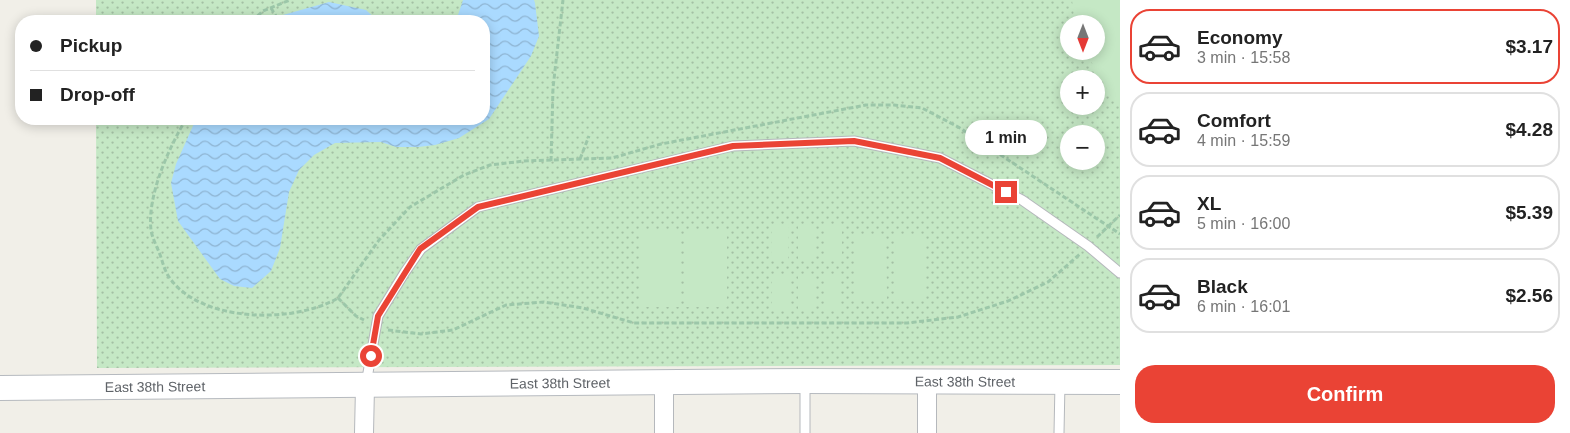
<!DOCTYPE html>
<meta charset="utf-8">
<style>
:root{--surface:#fff;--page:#f6f6f6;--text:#222;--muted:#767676;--line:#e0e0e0;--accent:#ea4335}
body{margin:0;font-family:Arial,sans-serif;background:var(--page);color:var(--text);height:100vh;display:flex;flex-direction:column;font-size:19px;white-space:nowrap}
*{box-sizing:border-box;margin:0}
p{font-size:16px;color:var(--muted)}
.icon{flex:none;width:28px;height:28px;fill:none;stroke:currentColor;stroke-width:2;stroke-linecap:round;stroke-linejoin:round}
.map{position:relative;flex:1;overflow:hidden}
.details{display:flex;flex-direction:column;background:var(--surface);width:450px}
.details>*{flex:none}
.guide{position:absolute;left:15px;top:15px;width:475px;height:110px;border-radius:20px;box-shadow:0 2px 12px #0003;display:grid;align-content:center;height:110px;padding:0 15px;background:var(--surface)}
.needle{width:32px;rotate:180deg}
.fabs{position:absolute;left:1060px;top:15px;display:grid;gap:10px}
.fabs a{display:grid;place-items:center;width:45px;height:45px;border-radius:50%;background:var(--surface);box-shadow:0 2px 12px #0003;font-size:25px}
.end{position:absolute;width:22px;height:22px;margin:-11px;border:6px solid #ea4335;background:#fff;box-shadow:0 0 0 2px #fff}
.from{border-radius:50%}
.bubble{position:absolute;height:35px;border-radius:18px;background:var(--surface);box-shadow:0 2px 12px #0003;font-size:16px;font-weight:600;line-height:35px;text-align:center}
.guide b{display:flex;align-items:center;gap:18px;height:48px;font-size:19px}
.guide b+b{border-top:1px solid var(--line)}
.guide i{width:12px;height:12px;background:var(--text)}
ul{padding:9px 0 0;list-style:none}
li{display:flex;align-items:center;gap:15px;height:75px;margin:0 10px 8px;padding:0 5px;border:2px solid var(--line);border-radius:20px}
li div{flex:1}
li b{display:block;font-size:19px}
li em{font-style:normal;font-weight:600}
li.selected{border-color:var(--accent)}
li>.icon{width:45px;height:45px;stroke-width:1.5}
.button{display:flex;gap:10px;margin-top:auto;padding:10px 15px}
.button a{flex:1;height:58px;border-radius:20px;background:var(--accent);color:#fff;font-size:20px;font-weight:600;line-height:58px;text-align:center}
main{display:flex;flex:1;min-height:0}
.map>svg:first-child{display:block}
</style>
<main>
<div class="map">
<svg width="1120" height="433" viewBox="0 0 1120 433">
<defs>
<pattern id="grass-dots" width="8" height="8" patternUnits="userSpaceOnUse" patternTransform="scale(1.25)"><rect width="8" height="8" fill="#c5e8c5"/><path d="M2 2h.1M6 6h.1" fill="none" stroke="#a3c0a4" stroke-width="1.8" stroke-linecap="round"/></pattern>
<pattern id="water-waves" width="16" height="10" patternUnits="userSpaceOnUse" patternTransform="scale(1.25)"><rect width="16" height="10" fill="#aadaff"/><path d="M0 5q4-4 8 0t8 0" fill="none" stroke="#8eb4d2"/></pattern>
</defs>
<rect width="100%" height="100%" fill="#f1efe8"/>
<!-- grass -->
<path fill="url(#grass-dots)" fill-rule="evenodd" d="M 96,0 L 1120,0 L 1120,365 L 97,368 L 96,119 L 484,119 L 484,21 L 96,21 ZM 1069,24 L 1096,24 L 1096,51 L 1069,51 ZM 1069,79 L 1096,79 L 1096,106 L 1069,106 ZM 1069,134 L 1096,134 L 1096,161 L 1069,161 Z"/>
<!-- garden -->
<g fill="#c5e8c5">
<path d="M 1072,0 L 1120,0 L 1120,104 L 1111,96 L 1085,51 L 1096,51 L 1096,24 L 1075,24 Z"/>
<path d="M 772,224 L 789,225 L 788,261 L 771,261 Z"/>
<path d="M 798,224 L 815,225 L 815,261 L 798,261 Z"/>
<rect x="825" y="224" width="17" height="37"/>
<path d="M 681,229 L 681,307 L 639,307 L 639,230 Z"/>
<rect x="685" y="229" width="42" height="78"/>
<path d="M 856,235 L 886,235 L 887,300 L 856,300 Z"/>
<path d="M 895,235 L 926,235 L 926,299 L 896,300 Z"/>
<rect x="772" y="274" width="17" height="36"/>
<rect x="798" y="274" width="17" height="37"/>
<path d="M 824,274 L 841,274 L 841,311 L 824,310 Z"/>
</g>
<!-- water -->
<g fill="url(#water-waves)">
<path d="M 463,0 L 534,0 L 535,3 L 539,36 L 531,56 L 489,119 L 459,138 L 435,145 L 418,147 L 396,147 L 381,142 L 335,143 L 314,155 L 299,170 L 289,192 L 280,248 L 271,271 L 252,288 L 234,286 L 220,279 L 178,221 L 171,183 L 176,164 L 196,119 L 484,119 L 484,21 L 456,21 Z"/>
<path d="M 329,2 L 366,10 L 378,21 L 275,21 L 283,15 Z"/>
</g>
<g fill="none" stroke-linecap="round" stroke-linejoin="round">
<!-- service casing -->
<g stroke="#b5b8bc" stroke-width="11">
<g id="service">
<path d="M 805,381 L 805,433"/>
<path d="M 366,384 L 378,316 L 405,272 L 421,249 L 478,207 L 733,146 L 854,141 L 940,158 L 1022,200 L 1088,246 L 1120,273"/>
<path d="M 1059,433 L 1060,383"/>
</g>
</g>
<!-- minor casing -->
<g stroke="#b5b8bc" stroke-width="20">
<g id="minor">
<path d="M 664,382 L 664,433"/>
<path d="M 364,433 L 365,387"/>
<path d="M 927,433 L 927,381"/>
</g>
</g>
<!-- secondary casing -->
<g stroke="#b6babf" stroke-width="26">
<g id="secondary">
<path id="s1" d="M 0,388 L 805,381 L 1120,382"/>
</g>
</g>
<!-- path -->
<g stroke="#9cc7a9" stroke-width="3" stroke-dasharray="5 2.5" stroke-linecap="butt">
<path d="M 271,8 L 279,21"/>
<path d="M 252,21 L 263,11 L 290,0"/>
<path d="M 186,119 C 169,148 147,195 151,230 C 152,237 156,245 159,252 C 162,259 164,270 169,277 C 200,323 294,324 338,298 L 379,240 L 410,207 L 464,175 L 490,165 L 524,161 L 612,158 L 661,144 L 866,105 L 894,105 L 922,108 L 960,128 L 1120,234"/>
<path d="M 580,159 L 589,136"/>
<path d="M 551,161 L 553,88 L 563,0"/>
<path d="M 1097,237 L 1120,215"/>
<path d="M 338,298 L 356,316 L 364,320"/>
<path d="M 388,330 L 421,334 L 453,330 L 506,305 L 544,302 L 583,308 L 634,323 L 907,323 L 958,317 L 1008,301 L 1048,282 L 1080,254"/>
</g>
<!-- service -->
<use href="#service" stroke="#fff" stroke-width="9"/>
<!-- minor -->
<use href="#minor" stroke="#fff" stroke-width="18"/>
<!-- secondary -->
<use href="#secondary" stroke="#fff" stroke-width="24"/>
</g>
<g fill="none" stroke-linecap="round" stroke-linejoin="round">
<!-- route -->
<path stroke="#ea4335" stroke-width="6" d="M 371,356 L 378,316 L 420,249 L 478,207 L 733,146 L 854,141 L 940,158 L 1006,192"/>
</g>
<g text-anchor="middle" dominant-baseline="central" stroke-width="4" stroke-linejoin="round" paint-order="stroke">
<!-- street labels -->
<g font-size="14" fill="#5f6368" stroke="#fff">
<text stroke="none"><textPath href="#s1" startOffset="965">East 38th Street</textPath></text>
<text stroke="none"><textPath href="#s1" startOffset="560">East 38th Street</textPath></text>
<text stroke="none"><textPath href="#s1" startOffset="155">East 38th Street</textPath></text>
</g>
</g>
</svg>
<div class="fabs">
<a><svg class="needle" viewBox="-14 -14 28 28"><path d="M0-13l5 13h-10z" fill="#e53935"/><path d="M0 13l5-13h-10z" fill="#767676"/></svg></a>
<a>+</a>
<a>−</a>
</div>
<i class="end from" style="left:371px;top:356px"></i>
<i class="end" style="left:1006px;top:192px"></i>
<div class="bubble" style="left:965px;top:120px;width:82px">1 min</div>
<div class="guide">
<b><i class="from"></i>Pickup</b>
<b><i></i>Drop-off</b>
</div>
</div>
<section class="details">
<ul>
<li class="selected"><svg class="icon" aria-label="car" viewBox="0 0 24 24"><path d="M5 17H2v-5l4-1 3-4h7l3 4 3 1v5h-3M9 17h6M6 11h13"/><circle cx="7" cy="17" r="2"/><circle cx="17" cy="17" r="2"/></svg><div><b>Economy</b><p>3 min · 15:58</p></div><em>$3.17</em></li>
<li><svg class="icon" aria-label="car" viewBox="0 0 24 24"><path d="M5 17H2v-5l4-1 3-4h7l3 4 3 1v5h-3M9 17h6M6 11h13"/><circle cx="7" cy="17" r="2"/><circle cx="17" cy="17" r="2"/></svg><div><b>Comfort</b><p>4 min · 15:59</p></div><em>$4.28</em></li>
<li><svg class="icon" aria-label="car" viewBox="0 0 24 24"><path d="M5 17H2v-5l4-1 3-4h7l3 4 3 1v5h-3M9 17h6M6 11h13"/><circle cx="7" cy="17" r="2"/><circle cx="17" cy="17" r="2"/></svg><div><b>XL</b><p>5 min · 16:00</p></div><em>$5.39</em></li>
<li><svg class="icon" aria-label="car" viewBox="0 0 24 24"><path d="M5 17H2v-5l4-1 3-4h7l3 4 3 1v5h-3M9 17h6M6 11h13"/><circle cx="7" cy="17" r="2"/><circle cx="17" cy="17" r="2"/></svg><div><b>Black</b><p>6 min · 16:01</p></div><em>$2.56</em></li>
</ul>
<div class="button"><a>Confirm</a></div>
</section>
</main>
